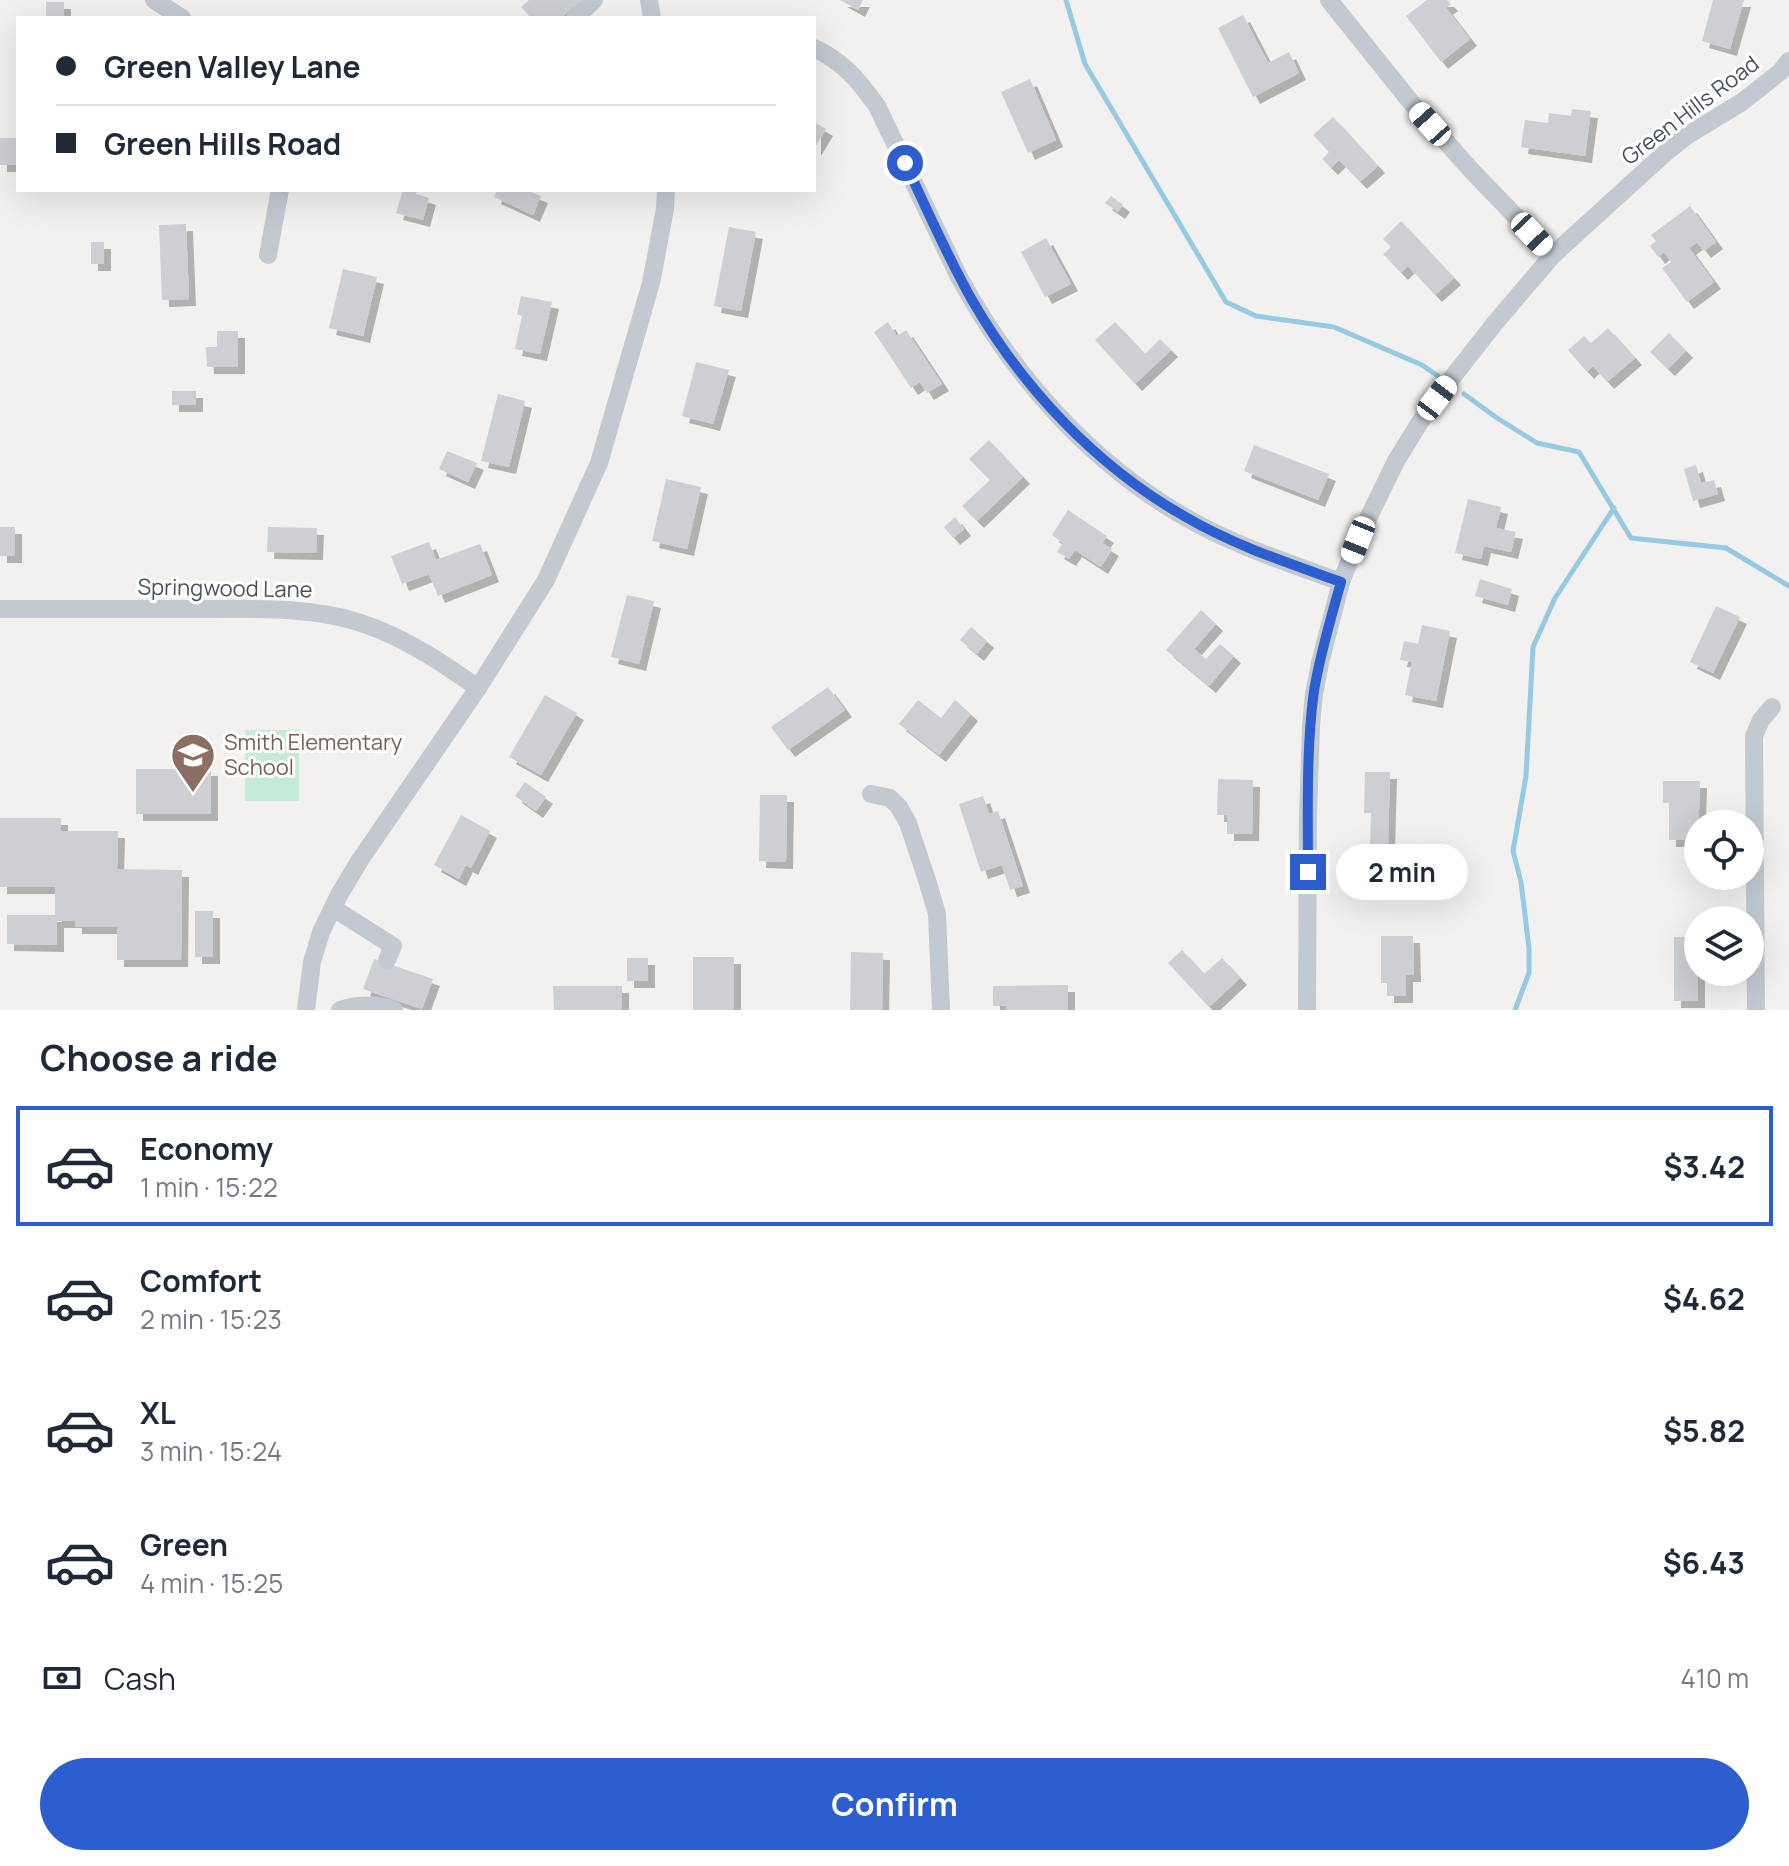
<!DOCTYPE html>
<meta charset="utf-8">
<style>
:root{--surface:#fff;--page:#f2f2f3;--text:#1f2937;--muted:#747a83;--line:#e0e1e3;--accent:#2c5ed0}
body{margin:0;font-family:Manrope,sans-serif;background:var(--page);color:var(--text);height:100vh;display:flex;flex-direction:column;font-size:30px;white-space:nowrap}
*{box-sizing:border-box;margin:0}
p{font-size:26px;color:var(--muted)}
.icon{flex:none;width:44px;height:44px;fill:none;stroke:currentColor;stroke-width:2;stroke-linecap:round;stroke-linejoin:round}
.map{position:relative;height:1010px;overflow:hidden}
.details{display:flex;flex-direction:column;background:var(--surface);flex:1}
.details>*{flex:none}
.top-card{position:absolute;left:16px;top:16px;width:800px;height:176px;border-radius:0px;box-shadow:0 8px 32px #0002;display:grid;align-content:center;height:176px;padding:0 40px;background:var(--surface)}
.controls{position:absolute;left:1684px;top:810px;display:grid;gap:16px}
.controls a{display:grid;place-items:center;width:80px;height:80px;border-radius:50%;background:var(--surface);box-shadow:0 8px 32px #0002;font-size:40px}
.end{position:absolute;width:36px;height:36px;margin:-18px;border:10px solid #2c5ed0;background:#fff;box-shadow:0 0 0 4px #fff}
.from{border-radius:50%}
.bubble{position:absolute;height:56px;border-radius:28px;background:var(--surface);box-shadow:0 8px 32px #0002;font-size:26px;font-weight:700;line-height:56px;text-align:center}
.car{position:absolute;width:24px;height:48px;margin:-24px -12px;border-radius:10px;box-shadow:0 0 6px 2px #0007;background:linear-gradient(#fff 24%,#345 0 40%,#fff 0 76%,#345 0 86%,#fff 0)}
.top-card b{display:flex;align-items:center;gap:28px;height:76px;font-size:30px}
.top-card b+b{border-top:2px solid var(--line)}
.top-card i{width:20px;height:20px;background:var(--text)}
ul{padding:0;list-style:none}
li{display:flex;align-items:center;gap:24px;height:120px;margin:0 16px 12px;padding:0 24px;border:4px solid transparent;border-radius:0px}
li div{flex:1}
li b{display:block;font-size:30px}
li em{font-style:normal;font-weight:700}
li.current{border-color:var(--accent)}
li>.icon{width:72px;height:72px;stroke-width:1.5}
h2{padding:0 40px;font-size:36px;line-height:96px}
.pay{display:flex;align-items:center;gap:20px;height:88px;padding:0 40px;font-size:30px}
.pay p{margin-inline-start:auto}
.cta{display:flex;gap:16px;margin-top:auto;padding:16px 40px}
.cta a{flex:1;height:92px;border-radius:48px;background:var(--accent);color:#fff;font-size:32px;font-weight:700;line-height:92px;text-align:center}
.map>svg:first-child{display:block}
</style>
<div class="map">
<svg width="1789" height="1010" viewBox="0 0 1789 1010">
<defs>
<filter id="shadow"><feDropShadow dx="7" dy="7" stdDeviation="0" flood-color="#0004"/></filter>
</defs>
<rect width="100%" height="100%" fill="#f2f1f0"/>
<!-- green -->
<rect fill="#c4ebd8" x="245" y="730" width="54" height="71"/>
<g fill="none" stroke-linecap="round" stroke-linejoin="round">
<!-- stream -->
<g stroke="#96c9e3" stroke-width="5">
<path d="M 1066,0 L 1085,64 L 1226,302 L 1256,316 L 1334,327 L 1422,365 L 1438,376"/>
<path d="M 1464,394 L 1497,418 L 1537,443 L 1579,452 L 1631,538 L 1726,548 L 1789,586"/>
<path d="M 1515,1010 L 1529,973 L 1529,948 L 1521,882 L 1513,851 L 1526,776 L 1533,647 L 1555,598 L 1614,508"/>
</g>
</g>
<!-- building -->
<g fill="#cecfd4" filter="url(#shadow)">
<path d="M 529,0 L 581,0 L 561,18 L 531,18 L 521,7 Z"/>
<path d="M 840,0 L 863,0 L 858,10 Z"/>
<path d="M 1427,0 L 1447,0 L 1451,4 L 1446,8 L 1470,39 L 1441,62 L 1406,16 Z"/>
<path d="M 1713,0 L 1744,0 L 1730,49 L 1702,41 Z"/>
<rect x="46" y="2" width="18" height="16"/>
<path d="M 1243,15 L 1268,63 L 1289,52 L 1299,73 L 1253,97 L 1218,28 Z"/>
<path d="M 1030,79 L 1056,140 L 1028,153 L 1001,92 Z"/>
<path d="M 1572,109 L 1591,111 L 1585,156 L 1521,147 L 1525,120 L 1548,123 L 1549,113 L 1571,116 Z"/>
<path d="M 1333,117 L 1378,166 L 1360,182 L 1339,160 L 1331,168 L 1322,159 L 1329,152 L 1313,135 Z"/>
<path d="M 814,122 L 826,129 L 814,149 Z"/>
<rect x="0" y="138" width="17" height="27"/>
<path d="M 403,190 L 417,190 L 416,194 L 429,198 L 423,220 L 396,213 Z"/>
<path d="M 497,190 L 526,190 L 541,196 L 533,215 L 494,197 Z"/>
<path d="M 1111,196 L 1123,205 L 1118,212 L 1105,203 Z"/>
<path d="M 1690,206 L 1716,242 L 1704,251 L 1697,242 L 1689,248 L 1714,282 L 1687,302 L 1662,268 L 1671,262 L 1664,252 L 1658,257 L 1650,246 L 1656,241 L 1651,235 Z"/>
<path d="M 1401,221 L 1454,278 L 1435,295 L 1408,266 L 1401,273 L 1383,254 L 1391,247 L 1383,239 Z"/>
<path d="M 186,224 L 189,299 L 162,300 L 159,225 Z"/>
<path d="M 729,227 L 756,232 L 741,311 L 714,306 Z"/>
<path d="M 1046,238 L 1071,284 L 1045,297 L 1021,252 Z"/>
<rect x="91" y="242" width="13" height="22"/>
<path d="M 343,269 L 377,277 L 363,336 L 329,328 Z"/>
<path d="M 521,296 L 552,302 L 540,354 L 515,349 L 522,316 L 517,314 Z"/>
<path d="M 888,322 L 897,336 L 906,330 L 942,384 L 927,393 L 920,382 L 911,388 L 874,332 Z"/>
<path d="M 1115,322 L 1145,354 L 1160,339 L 1171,350 L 1135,384 L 1095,340 Z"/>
<path d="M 1608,328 L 1635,358 L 1607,382 L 1593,366 L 1587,372 L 1568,350 L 1584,336 L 1591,343 Z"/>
<path d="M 217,331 L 238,331 L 238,367 L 207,367 L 206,347 L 217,347 Z"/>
<path d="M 1669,333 L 1686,351 L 1668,369 L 1650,352 Z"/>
<path d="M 696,362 L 729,370 L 713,424 L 682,416 Z"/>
<rect x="172" y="391" width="24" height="14"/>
<path d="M 498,394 L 525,401 L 509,467 L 481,461 Z"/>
<path d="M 989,440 L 1023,477 L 977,521 L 962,506 L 990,480 L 969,459 Z"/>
<path d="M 1254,445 L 1329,474 L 1318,500 L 1244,471 Z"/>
<path d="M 447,451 L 477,463 L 468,482 L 439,469 Z"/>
<path d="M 1696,465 L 1701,483 L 1714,480 L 1718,494 L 1693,501 L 1684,469 Z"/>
<path d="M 666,479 L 701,487 L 687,549 L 652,541 Z"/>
<path d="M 1468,499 L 1501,507 L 1496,528 L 1516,532 L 1511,552 L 1484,546 L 1481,559 L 1455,553 Z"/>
<path d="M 1068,510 L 1107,536 L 1102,543 L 1112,549 L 1101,567 L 1075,550 L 1069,559 L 1057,552 L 1063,543 L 1052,535 Z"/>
<path d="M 955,517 L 964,529 L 953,538 L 944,527 Z"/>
<rect x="0" y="527" width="15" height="29"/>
<path d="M 268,527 L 317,528 L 316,553 L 267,552 Z"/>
<path d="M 429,542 L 436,560 L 480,544 L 492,575 L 438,596 L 429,574 L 402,584 L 391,556 Z"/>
<path d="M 1480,579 L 1512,589 L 1508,605 L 1475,596 Z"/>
<path d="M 627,595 L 654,601 L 639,664 L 611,657 Z"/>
<path d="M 1716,606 L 1740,617 L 1713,673 L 1690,662 Z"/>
<path d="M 1201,610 L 1216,624 L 1194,649 L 1206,659 L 1220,644 L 1234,656 L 1209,686 L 1166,650 Z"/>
<path d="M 1422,625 L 1450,631 L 1436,701 L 1405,695 L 1412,662 L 1400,660 L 1404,641 L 1418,644 Z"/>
<path d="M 971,627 L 987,641 L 977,654 L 960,640 Z"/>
<path d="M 828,687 L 845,710 L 788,750 L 771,727 Z"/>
<path d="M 545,695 L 577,713 L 541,775 L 509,757 Z"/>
<path d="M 918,700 L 941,718 L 955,700 L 971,714 L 939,755 L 899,724 Z"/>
<rect x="136" y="769" width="75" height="45"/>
<path d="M 1365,772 L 1390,772 L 1388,845 L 1370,845 L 1371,813 L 1364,813 Z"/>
<path d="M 1218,779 L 1253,780 L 1252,834 L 1227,834 L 1227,815 L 1217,815 Z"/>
<path d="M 1663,781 L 1700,781 L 1698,840 L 1669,840 L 1669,803 L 1663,803 Z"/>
<path d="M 525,782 L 546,797 L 536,811 L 515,796 Z"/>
<path d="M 760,795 L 787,795 L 786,862 L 759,861 Z"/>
<path d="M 983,796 L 989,814 L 998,811 L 1023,886 L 1010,890 L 1002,865 L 981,872 L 959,804 Z"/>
<path d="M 461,815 L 490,831 L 471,868 L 466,865 L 459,879 L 434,865 Z"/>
<path d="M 0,818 L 61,818 L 61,831 L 118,831 L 117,869 L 182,870 L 181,960 L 117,960 L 117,927 L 75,927 L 75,921 L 57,921 L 57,945 L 7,944 L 7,915 L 55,915 L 55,887 L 0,887 Z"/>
<rect x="195" y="911" width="18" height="46"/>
<path d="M 1381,936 L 1413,936 L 1414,975 L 1406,975 L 1406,996 L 1387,996 L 1387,983 L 1381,983 Z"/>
<rect x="1674" y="937" width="24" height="64"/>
<path d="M 1182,950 L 1204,974 L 1222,958 L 1240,978 L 1209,1007 L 1168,963 Z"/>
<path d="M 851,952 L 883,953 L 882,1010 L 850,1010 Z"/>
<rect x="693" y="957" width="41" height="53"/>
<rect x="627" y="958" width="21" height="23"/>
<path d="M 374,959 L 433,979 L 422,1009 L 363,989 Z"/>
<path d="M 1068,985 L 1068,1010 L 1006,1010 L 1006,1006 L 993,1006 L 993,986 Z"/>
<path d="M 553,986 L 622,986 L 622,1010 L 554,1010 Z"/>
</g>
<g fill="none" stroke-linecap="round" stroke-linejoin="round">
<!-- minor -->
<g stroke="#c2c9d0" stroke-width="18">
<path d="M 154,0 L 182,18"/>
<path d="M 649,0 L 652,18"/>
<path d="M 1329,0 L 1410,101 L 1471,170 L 1553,255"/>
<path d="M 575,18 L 594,0"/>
<path d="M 814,48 C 844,62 858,80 877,106 L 959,277 C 1012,374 1087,460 1183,516 C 1233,545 1288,563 1341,582"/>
<path d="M 268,255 L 280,190"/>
<path d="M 0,609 C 65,609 131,609 196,609 C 251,609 309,606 361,623 C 404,637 441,662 478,688"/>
<path d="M 871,794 L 890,798 L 899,807 L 908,823 L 927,880 L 937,914 L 941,1010"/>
<path d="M 333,908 L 393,946 L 387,960"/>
<path d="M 306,1010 L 312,962 L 321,932 L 339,895 L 360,860 L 478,688 L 546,580 L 599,463 L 651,283 L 665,209 L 666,190"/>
<path d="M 340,1010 C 359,1004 376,1004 394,1010"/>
<path d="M 1307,1010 L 1308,817 L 1311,726 L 1314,694 L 1320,663 L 1341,582 L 1359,537 L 1396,461 L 1420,422 L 1455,374 L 1495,323 L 1553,255 L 1665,153 L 1688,135 L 1742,102 L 1780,72 L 1789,61"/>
<path d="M 1756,1010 L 1754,736 L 1761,720 L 1772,707"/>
</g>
</g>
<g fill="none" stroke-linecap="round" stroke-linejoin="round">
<!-- route -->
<path stroke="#2c5ed0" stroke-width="10" d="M 905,163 C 927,209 947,256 972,300 C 1022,387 1096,466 1184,516 C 1233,545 1288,563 1341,582 C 1331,618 1320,654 1314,691 C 1306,748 1308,814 1308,872"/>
</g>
<!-- icons -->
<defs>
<g id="school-pin" transform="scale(2.3)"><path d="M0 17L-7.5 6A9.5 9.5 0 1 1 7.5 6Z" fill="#8d6e63" stroke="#fff"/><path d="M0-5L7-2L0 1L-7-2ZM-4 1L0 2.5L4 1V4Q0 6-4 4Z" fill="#fff"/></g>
</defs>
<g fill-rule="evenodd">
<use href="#school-pin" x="193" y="755"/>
</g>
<g text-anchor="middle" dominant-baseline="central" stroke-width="6" stroke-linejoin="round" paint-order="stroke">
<!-- street labels -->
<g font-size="22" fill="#4a515c" stroke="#fff">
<text transform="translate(1690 110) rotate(-37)">Green Hills Road</text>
<text transform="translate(225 588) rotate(1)">Springwood Lane</text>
</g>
<!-- education labels -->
<g font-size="22" fill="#785e54" stroke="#fff" text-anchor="start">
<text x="224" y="742">Smith Elementary<tspan x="224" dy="25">School</tspan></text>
</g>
</g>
</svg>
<div class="controls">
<a><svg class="icon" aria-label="locate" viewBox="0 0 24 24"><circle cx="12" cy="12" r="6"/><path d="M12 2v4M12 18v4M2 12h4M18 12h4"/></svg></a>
<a><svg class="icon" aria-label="layers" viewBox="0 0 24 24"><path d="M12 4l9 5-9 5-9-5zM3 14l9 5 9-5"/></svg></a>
</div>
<i class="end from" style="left:905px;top:163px"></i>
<i class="end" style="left:1308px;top:872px"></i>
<div class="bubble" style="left:1336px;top:844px;width:132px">2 min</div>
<i class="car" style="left:1430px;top:124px;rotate:318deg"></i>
<i class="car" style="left:1532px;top:234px;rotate:137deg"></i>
<i class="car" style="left:1437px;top:398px;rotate:37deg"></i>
<i class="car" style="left:1358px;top:540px;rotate:202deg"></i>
<div class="top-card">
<b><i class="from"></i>Green Valley Lane</b>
<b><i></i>Green Hills Road</b>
</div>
</div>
<section class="details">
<h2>Choose a ride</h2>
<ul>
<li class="current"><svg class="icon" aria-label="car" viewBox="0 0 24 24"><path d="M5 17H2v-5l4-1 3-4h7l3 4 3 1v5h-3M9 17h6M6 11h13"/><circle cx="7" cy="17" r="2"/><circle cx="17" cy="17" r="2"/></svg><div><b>Economy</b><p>1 min · 15:22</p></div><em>$3.42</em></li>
<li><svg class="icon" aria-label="car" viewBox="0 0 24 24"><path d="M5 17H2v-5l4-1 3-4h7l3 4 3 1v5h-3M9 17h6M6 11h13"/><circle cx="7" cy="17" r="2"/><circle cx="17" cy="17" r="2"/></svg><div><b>Comfort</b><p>2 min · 15:23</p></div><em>$4.62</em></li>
<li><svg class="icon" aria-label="car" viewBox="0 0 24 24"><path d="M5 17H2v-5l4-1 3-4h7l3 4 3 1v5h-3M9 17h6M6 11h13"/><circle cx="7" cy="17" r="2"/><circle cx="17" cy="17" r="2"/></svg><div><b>XL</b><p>3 min · 15:24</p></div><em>$5.82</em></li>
<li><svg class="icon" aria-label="car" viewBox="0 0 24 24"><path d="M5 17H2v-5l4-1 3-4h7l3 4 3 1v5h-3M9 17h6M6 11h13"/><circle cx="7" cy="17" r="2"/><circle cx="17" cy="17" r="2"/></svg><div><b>Green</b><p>4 min · 15:25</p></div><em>$6.43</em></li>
</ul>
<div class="pay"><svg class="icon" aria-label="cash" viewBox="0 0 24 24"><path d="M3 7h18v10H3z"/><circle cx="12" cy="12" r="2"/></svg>Cash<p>410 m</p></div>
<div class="cta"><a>Confirm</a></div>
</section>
